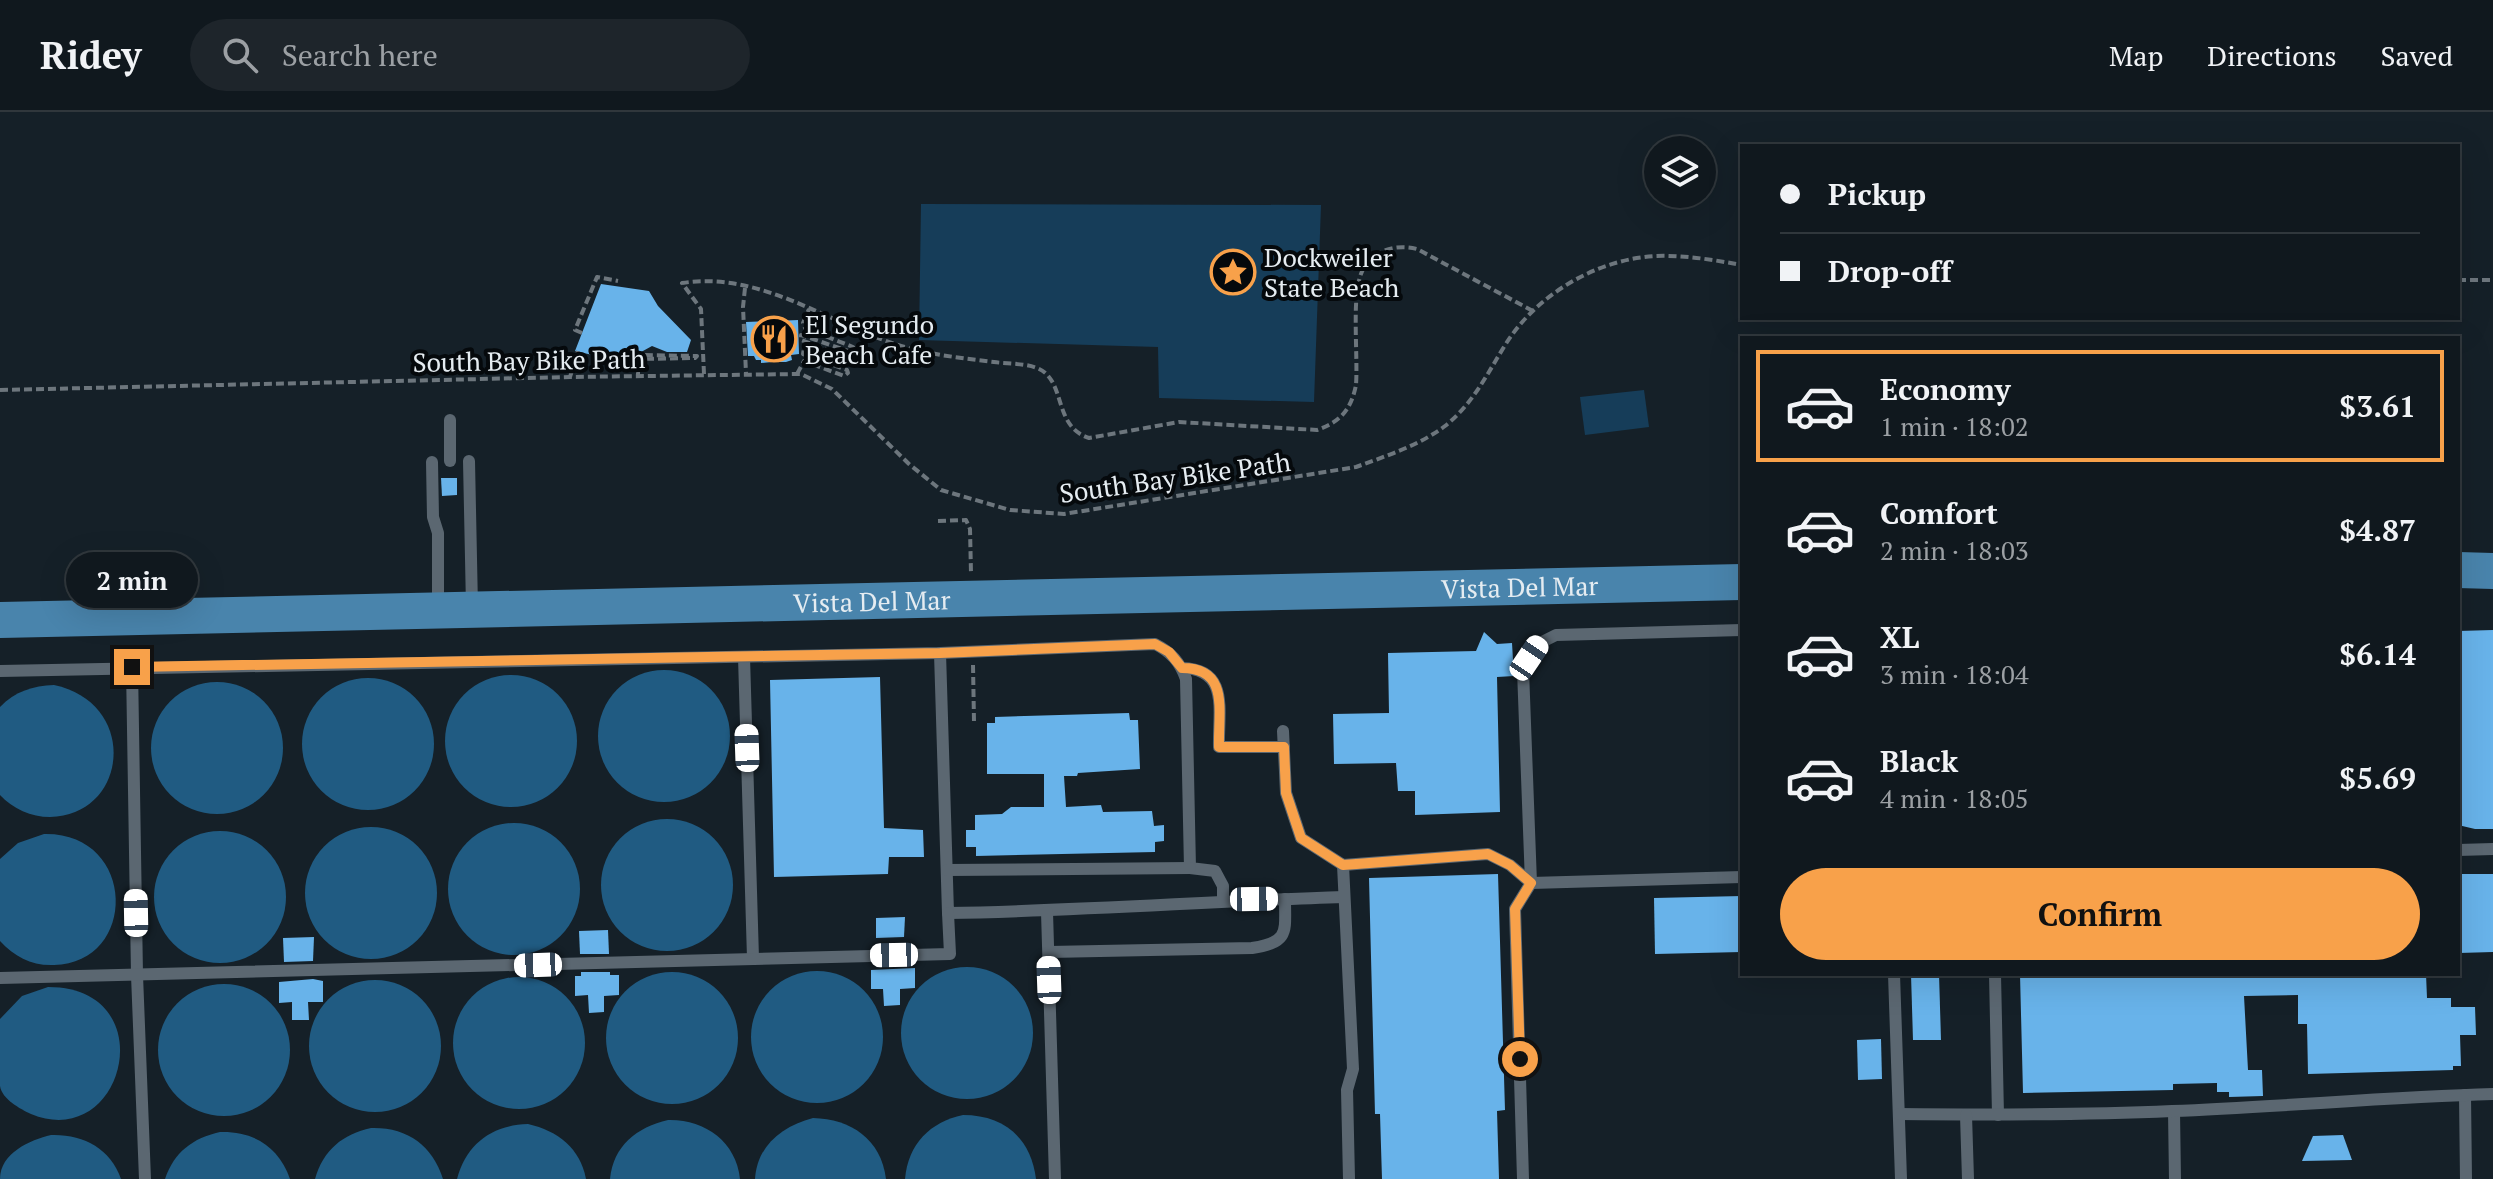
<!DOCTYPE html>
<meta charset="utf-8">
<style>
:root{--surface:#10181e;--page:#1e252b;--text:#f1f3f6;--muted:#9ca0a4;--line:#30373c;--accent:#f8a14a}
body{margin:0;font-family:"PT Serif",serif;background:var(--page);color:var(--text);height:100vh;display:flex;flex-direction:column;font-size:30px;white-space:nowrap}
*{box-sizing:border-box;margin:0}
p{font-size:26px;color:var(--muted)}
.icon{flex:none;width:44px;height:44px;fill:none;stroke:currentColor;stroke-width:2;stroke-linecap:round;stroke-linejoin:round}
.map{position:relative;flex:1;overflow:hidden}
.panel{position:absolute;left:1740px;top:224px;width:720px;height:640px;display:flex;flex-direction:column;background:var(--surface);border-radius:0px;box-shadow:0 8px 32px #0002,0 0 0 2px var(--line)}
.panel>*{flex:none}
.hud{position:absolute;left:1740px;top:32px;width:720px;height:176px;border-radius:0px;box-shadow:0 8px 32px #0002,0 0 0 2px var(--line);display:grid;align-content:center;height:176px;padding:0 40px;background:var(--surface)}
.controls{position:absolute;left:1644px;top:24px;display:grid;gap:16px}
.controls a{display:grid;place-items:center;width:72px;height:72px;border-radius:50%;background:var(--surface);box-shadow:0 8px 32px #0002,0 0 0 2px var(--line);font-size:40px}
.end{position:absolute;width:36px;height:36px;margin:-18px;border:10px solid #f8a14a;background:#111;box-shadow:0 0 0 4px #111}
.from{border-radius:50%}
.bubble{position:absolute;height:56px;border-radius:28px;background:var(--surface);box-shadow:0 8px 32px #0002,0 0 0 2px var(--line);font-size:26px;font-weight:800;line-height:56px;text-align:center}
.car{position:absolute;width:24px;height:48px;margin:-24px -12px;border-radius:10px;box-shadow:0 0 6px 2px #0007;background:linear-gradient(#fff 24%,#345 0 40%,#fff 0 76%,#345 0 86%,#fff 0)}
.hud b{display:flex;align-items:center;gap:28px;height:76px;font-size:30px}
.hud b+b{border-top:2px solid var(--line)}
.hud i{width:20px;height:20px;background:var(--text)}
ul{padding:14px 0 0;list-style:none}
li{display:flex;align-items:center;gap:24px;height:112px;margin:0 16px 12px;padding:0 24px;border:4px solid transparent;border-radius:0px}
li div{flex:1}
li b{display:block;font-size:30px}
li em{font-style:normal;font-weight:800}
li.current{border-color:var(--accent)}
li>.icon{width:72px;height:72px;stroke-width:1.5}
.cta{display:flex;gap:16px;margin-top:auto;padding:16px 40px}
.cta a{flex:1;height:92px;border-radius:48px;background:var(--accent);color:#111;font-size:32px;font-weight:800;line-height:92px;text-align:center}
header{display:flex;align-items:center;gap:48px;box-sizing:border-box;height:112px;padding:0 40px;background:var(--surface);border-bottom:2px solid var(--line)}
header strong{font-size:38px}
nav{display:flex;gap:44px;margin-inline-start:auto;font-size:28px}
.search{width:560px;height:72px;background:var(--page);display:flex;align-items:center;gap:20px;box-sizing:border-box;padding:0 28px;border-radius:44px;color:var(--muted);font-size:30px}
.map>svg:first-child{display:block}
</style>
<header>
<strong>Ridey</strong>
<div class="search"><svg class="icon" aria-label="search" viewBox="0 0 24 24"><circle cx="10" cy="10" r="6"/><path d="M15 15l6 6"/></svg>Search here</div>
<nav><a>Map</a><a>Directions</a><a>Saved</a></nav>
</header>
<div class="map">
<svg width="2493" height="1067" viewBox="0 0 2493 1067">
<rect width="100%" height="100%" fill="#152028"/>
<!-- green -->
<g fill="#163d59">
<path d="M 921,92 L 1321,93 L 1314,290 L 1159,286 L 1158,235 L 919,228 Z"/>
<path d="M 1644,278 L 1649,315 L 1585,323 L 1580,285 Z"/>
</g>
<!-- water -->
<g fill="#205b82">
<circle cx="664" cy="624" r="66"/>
<circle cx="511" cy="629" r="66"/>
<circle cx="368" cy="632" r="66"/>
<circle cx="217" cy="636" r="66"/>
<path d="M 54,573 C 139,591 129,703 50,705 C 31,705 13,697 0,683 L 0,595 C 15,579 33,574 54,573 Z"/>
<circle cx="667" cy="773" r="66"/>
<circle cx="514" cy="777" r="66"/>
<circle cx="371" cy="781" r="66"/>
<circle cx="220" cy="785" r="66"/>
<path d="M 44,722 C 137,720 139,851 54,853 C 32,854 15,845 0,829 L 0,747 L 18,731 Z"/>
<circle cx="967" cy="921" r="66"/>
<circle cx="817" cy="925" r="66"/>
<circle cx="672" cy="926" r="66"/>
<circle cx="519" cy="931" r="66"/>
<circle cx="375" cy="934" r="66"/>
<circle cx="224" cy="938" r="66"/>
<path d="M 48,875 C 165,875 125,1041 31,1002 C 20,997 2,987 0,974 C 0,953 0,928 0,907 L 22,884 Z"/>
<path d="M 963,1003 C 1004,1003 1031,1026 1036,1067 L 905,1067 C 908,1032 930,1010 963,1003 Z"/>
<path d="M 813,1006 C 851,1007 881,1027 886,1067 L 755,1067 C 757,1034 782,1014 813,1006 Z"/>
<path d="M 668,1008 C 704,1007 736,1029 740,1067 L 610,1067 C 613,1034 637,1015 668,1008 Z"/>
<path d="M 528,1012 C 558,1019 580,1036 586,1067 L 457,1067 C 466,1032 492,1013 528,1012 Z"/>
<path d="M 371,1016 C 407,1015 432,1033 443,1067 L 315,1067 C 323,1038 343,1022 371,1016 Z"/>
<path d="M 220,1020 C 254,1019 279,1035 290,1067 L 165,1067 C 174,1040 193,1026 220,1020 Z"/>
<path d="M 51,1023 C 83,1022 110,1036 121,1067 L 0,1067 C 0,1041 30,1028 51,1023 Z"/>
</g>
<!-- building -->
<g fill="#68b3ea">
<path d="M 601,172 L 649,179 L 658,194 L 691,228 L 687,240 L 667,240 L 652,234 L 623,250 L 575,239 Z"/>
<path d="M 798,208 L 799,242 L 791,243 L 792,248 L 786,250 L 772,250 L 761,251 L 761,248 L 756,248 L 754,244 L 748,244 L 746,210 Z"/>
<path d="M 441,366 L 457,366 L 457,383 L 442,384 Z"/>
<path d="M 2493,518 L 2493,717 L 2475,717 L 2458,713 L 2458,519 Z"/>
<path d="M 1484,520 L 1497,532 L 1512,531 L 1514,564 L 1497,565 L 1500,700 L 1415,703 L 1415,679 L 1398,679 L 1396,651 L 1334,652 L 1333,602 L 1389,601 L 1388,541 L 1476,539 Z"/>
<path d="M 880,565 L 884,716 L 923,718 L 924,745 L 889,745 L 888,762 L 774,765 L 770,568 Z"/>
<path d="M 1129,601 L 1130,608 L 1138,608 L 1140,657 L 1078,661 L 1077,664 L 1064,664 L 1066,695 L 1101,693 L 1103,700 L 1152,699 L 1154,714 L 1164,713 L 1164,729 L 1155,730 L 1155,740 L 976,744 L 976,735 L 966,735 L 966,718 L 975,718 L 975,703 L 1002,702 L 1011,695 L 1044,695 L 1044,662 L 987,662 L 987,611 L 995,611 L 995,605 Z"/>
<path d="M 1498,762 L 1505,998 L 1497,999 L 1499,1067 L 1382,1067 L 1380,1002 L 1375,1002 L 1369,766 Z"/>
<path d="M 2458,762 L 2493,762 L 2493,840 L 2459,841 Z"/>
<path d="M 1742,784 L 1742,840 L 1655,842 L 1654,786 Z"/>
<path d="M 905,805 L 904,825 L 876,826 L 876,806 Z"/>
<path d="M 608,818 L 609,842 L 580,842 L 579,819 Z"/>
<path d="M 314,825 L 313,849 L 284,850 L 283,826 Z"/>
<path d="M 915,856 L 915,876 L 900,877 L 900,893 L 884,894 L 883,877 L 871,877 L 871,858 Z"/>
<path d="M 581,860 L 610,860 L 610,863 L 619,863 L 619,883 L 604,884 L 604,900 L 589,901 L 588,883 L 575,884 L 575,864 L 581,864 Z"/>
<path d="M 1911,862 L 1939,862 L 1941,928 L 1913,928 Z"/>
<path d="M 2020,862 L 2426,862 L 2427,886 L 2451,886 L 2451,895 L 2475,895 L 2476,923 L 2460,923 L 2461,954 L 2453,954 L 2453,958 L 2308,962 L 2307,912 L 2298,912 L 2298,883 L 2244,884 L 2248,958 L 2262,958 L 2263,984 L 2229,985 L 2229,980 L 2217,980 L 2217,971 L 2173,972 L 2173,978 L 2023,981 Z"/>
<path d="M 313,867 L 323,869 L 323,890 L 308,890 L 309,908 L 292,908 L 292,890 L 279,891 L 279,870 Z"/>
<path d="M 1881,927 L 1882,967 L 1858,968 L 1857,928 Z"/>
<path d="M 2343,1023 L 2352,1048 L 2302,1049 L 2313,1024 Z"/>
</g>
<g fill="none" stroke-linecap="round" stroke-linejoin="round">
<!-- path -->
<g stroke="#6d767d" stroke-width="4" stroke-dasharray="8 4" stroke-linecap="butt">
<path d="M 2458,168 L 2493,168"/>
<path d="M 745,176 L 743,195 L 746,261"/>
<path d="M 582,221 L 575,218 L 597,165 L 618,169"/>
<path d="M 704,262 L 701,197 L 682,171 C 767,158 837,219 916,238 C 942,244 968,247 994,250 C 1008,252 1024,251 1037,256 C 1067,268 1052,314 1089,326 L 1179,310 L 1317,318 C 1340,310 1351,298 1356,273 C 1358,245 1352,189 1360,165 C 1367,140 1394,131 1417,137 L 1533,199"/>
<path d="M 797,262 L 804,249 L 844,264 L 848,261 L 847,258 L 803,242 L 804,236 L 847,252 L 851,250 L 850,246 L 801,228 L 801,223 L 851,240 L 855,238 L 853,235 L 805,216 L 803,211 L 809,197"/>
<path d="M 638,263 L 638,247 L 695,246 L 697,244 L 640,243 L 641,240"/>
<path d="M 570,265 L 578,239"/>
<path d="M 0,278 L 570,265 L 801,262 L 832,277 L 909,352 L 941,378 L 1010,398 L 1064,402 L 1356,355 C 1386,344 1420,333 1445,314 C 1474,291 1488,260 1507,230 C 1539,181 1598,147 1656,144 C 1685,143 1714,148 1742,153"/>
<path d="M 938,409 L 966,408 L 970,417 L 971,461"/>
<path d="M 973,553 L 974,610"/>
</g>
<!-- lane -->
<g stroke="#5b6771" stroke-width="12">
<path d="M 450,349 L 450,308"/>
<path d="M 469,349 L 472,495"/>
<path d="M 432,350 L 433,405 L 438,421 L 438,494"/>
<path d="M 940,541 L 948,801 C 1080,799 1212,789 1344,785"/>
<path d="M 744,545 L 753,846"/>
<path d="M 132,555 L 137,863 L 145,1067"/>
<path d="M 1182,556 C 1230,557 1218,599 1219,635 L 1284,635"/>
<path d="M 0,559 L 940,541 L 1155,532 C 1171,540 1180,550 1186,567 L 1190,756 L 1215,759 L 1223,774 L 1223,788"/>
<path d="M 1283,619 L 1286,681 L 1301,726 L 1343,753 L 1488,742 L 1510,753 L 1531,771 L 1742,765"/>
<path d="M 2458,738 L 2493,737"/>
<path d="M 1343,753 L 1353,957 L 1347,978 L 1349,1067"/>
<path d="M 947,758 L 1190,756"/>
<path d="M 1047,800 L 1055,1067"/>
<path d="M 1049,840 L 1252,836 C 1290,830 1285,820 1285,787"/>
<path d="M 1894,862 L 1901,1067"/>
<path d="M 1995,862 L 1998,1003"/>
<path d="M 0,866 L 950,842 L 948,801"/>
<path d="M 2465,983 L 2466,1067"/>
<path d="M 2174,999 L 2175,1067"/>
<path d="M 1899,1002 C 1990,1003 2081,1003 2172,999 C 2279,995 2386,985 2493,982"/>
<path d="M 1966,1003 L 1968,1067"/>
<path d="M 1523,1067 L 1515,797 L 1531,771 L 1523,558 L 1538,532 L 1556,523 L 1742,518"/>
</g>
<!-- primary -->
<g stroke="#4984ac" stroke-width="36">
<path d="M 2458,458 L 2493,459"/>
<path id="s1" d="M 0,508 L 1742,470"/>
</g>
</g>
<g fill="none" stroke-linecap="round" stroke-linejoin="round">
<!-- route -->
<path stroke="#f8a14a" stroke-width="10" d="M 132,555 L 940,541 L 1155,532 L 1169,540 L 1182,556 C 1230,556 1218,599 1219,635 L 1284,635 L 1286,681 L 1301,726 L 1343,753 L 1488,742 L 1510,753 L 1531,771 L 1515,797 L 1520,947"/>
</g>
<!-- icons -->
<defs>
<g id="sight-ring" transform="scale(2.3)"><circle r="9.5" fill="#05090c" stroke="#f8a14a" stroke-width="1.5"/><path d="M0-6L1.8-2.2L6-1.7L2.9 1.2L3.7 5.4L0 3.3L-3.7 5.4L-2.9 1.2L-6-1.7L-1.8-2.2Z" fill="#f8a14a"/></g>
<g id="restaurant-ring" transform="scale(2.3)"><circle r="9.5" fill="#05090c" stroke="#f8a14a" stroke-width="1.5"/><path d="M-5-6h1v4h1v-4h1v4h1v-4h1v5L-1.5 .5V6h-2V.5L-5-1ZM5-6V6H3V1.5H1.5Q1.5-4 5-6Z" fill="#f8a14a"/></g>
</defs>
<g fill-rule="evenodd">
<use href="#sight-ring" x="1233" y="160"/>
<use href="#restaurant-ring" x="774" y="227"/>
</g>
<g text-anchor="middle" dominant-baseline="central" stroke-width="8" stroke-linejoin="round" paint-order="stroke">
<!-- poi labels -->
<g font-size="26" fill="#e5ecf1" stroke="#05090c" text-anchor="start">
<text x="1264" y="145">Dockweiler<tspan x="1264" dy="30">State Beach</tspan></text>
<text x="805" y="212">El Segundo<tspan x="805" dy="30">Beach Cafe</tspan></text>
</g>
<!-- street labels -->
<g font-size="26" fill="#e5ecf1" stroke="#05090c">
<text transform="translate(529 248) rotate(-1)">South Bay Bike Path</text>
<text transform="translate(1175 365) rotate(-8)">South Bay Bike Path</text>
<text stroke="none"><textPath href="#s1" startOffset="1520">Vista Del Mar</textPath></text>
<text stroke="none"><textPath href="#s1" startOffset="872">Vista Del Mar</textPath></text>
</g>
</g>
</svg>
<div class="controls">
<a><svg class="icon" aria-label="layers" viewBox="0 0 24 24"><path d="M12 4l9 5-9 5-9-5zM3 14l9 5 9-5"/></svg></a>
</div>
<i class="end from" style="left:1520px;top:947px"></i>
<i class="end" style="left:132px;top:555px"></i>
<div class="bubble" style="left:66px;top:440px;width:132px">2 min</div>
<i class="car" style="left:1529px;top:546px;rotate:34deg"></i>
<i class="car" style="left:747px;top:636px;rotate:358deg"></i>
<i class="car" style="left:1254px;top:787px;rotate:89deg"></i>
<i class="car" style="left:136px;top:801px;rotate:359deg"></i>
<i class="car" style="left:894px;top:843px;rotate:269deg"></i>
<i class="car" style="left:538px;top:853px;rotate:268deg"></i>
<i class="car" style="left:1049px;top:868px;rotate:358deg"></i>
<div class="hud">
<b><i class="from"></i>Pickup</b>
<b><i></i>Drop-off</b>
</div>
<section class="panel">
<ul>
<li class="current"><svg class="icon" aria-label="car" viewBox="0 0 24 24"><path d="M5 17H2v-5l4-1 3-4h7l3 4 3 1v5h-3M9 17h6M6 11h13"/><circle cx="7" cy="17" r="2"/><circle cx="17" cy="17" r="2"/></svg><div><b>Economy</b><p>1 min · 18:02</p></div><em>$3.61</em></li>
<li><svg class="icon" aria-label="car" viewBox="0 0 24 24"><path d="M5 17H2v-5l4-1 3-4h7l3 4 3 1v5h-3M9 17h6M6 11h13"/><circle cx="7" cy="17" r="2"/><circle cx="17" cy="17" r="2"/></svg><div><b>Comfort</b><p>2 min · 18:03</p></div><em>$4.87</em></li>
<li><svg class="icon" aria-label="car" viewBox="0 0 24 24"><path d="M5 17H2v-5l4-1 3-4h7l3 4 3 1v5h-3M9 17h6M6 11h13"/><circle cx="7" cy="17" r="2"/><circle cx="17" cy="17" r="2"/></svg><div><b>XL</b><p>3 min · 18:04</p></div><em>$6.14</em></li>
<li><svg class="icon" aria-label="car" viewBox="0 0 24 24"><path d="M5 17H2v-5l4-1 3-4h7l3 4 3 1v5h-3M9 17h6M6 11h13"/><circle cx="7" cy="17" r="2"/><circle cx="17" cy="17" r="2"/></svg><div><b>Black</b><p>4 min · 18:05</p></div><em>$5.69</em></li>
</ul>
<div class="cta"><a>Confirm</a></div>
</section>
</div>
